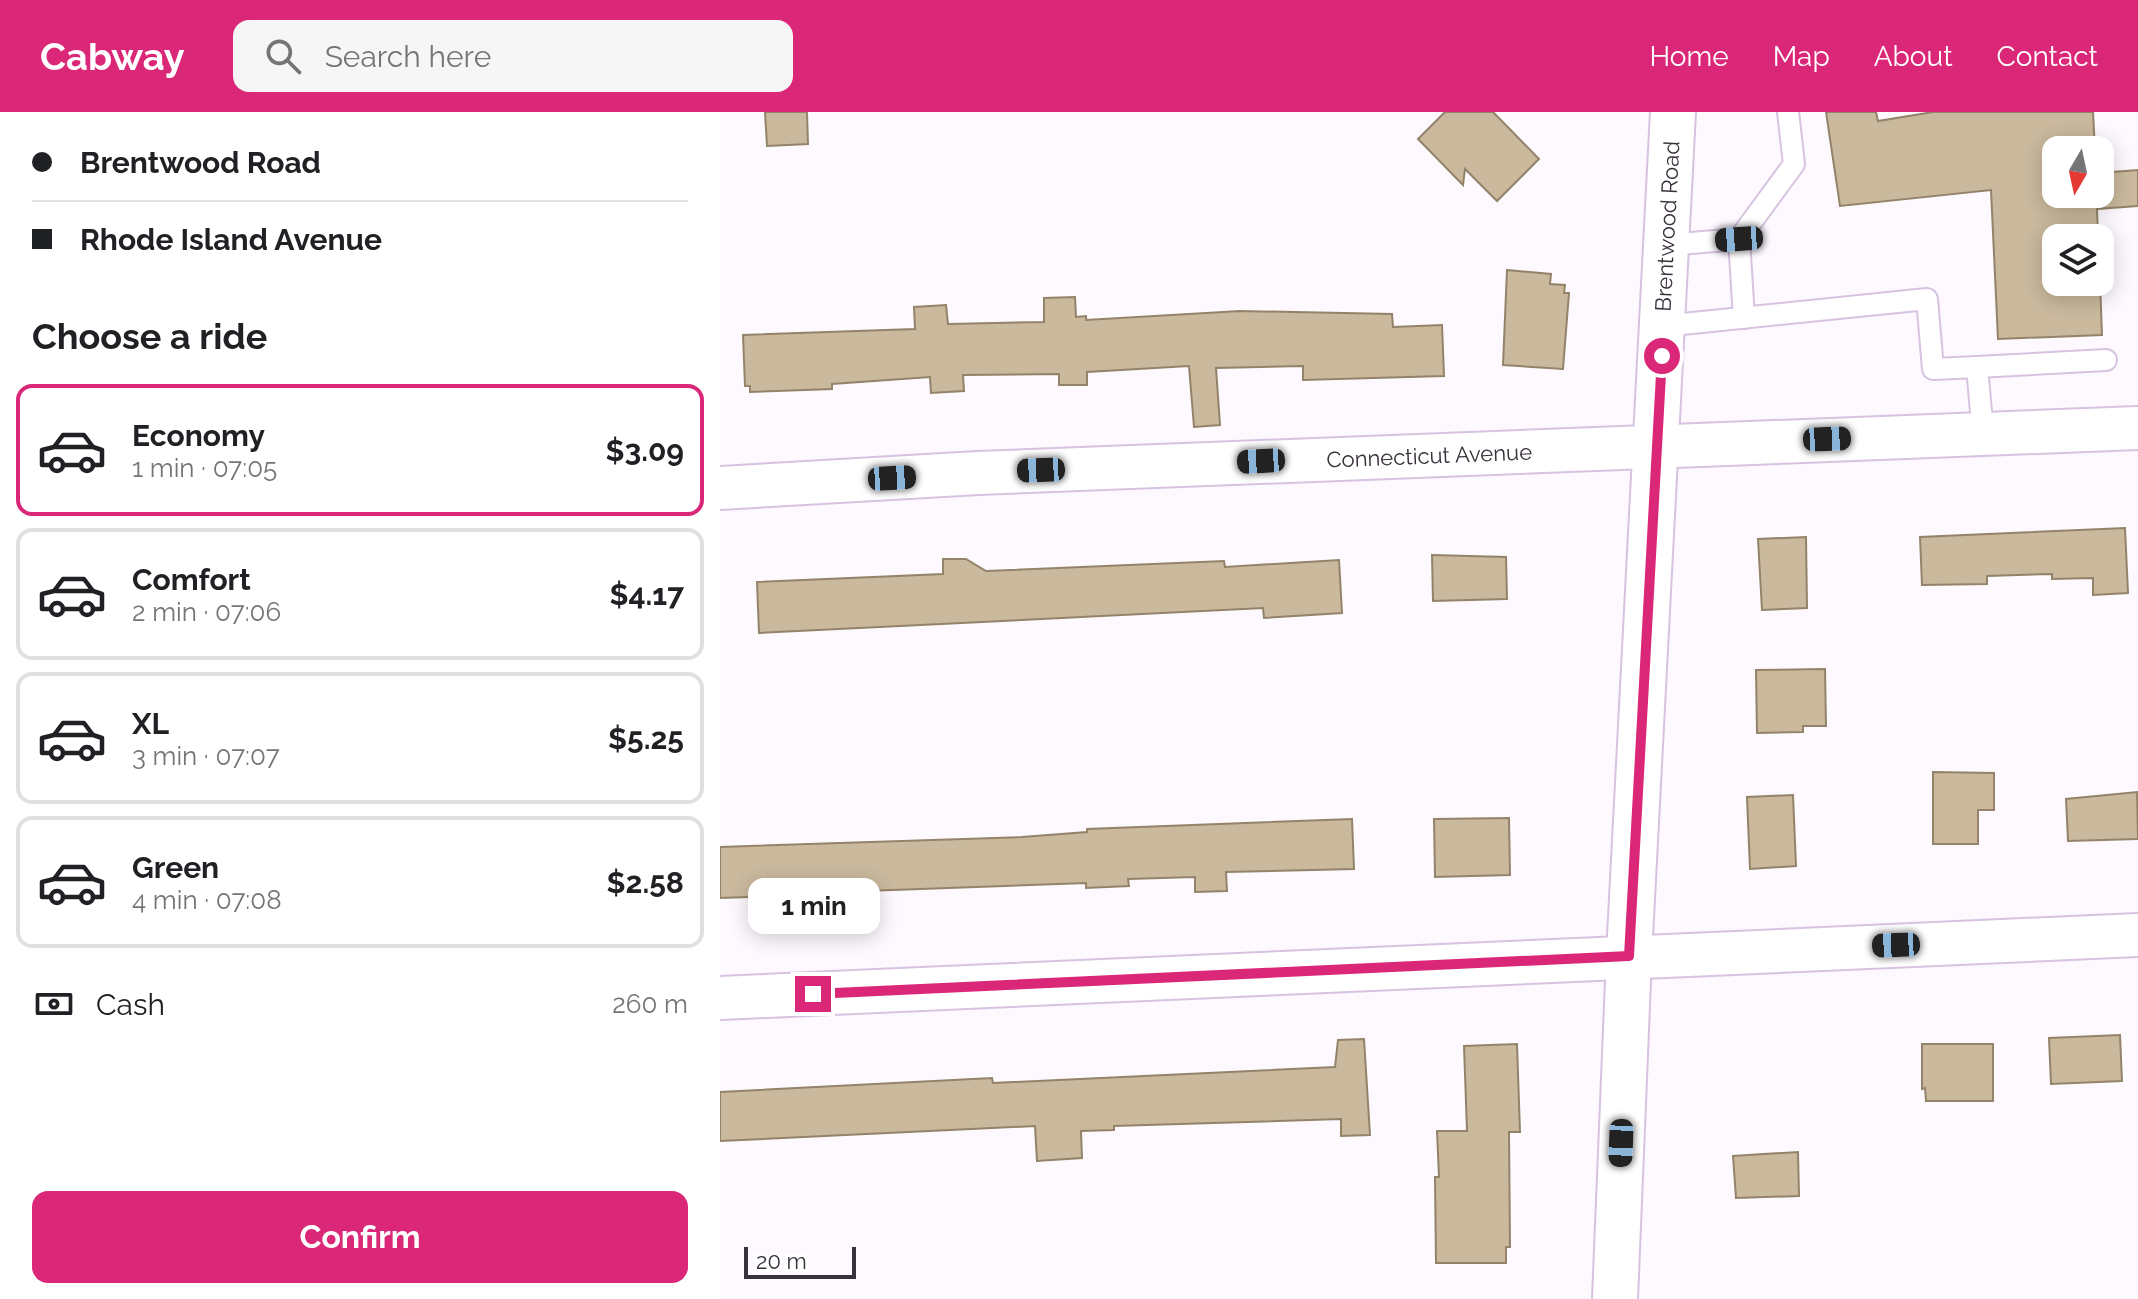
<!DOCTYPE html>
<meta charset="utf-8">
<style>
:root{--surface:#fff;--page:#f6f6f6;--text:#202124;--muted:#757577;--line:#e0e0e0;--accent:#db2777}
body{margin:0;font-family:Raleway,sans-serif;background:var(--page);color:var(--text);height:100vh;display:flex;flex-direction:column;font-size:30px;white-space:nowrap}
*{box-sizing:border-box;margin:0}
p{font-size:26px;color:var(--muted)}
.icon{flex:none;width:44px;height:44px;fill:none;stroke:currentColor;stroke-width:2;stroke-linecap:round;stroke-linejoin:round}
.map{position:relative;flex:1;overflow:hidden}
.details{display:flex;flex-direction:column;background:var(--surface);width:720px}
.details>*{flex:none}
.top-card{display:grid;align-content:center;height:176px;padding:0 32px;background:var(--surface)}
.needle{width:52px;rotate:189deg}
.controls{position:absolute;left:1322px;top:24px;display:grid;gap:16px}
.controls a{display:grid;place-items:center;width:72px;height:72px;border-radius:16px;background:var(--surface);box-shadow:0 4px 20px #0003;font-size:40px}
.scale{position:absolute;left:24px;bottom:20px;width:112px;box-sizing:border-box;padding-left:8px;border:4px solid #38303b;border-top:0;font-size:22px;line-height:28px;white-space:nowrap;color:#38303b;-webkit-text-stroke:6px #fff;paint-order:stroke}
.end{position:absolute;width:36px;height:36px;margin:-18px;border:10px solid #db2777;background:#fff;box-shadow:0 0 0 4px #fff}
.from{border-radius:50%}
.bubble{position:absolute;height:56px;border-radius:16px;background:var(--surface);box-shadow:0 4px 20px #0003;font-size:26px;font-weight:700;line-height:56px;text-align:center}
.car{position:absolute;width:24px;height:48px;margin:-24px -12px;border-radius:10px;box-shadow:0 0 6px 2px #0007;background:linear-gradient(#222 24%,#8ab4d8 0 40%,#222 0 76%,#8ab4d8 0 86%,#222 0)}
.top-card b{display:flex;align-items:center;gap:28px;height:76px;font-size:30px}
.top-card b+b{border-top:2px solid var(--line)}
.top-card i{width:20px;height:20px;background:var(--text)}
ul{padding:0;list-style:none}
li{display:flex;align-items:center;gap:24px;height:132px;margin:0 16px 12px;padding:0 16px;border:4px solid var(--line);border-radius:16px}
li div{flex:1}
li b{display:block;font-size:30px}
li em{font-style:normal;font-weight:700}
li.active{border-color:var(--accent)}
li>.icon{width:72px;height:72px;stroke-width:1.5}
h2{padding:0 32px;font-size:36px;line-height:96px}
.pay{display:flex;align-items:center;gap:20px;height:88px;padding:0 32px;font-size:30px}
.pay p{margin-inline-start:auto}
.primary-button{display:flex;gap:16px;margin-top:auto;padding:16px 32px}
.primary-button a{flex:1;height:92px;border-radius:16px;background:var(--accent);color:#fff;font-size:32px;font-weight:700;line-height:92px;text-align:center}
header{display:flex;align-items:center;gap:48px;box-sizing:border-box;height:112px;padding:0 40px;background:var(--accent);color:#fff}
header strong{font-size:38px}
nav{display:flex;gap:44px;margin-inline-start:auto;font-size:28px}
.search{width:560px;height:72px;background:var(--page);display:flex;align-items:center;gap:20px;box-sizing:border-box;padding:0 28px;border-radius:16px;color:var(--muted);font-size:30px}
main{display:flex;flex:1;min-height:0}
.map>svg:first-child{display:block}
</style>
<header>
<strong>Cabway</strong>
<div class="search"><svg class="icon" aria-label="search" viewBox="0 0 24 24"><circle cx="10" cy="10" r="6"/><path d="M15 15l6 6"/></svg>Search here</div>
<nav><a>Home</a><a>Map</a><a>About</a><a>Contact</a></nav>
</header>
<main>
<section class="details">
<div class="top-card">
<b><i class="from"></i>Brentwood Road</b>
<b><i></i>Rhode Island Avenue</b>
</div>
<h2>Choose a ride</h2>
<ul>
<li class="active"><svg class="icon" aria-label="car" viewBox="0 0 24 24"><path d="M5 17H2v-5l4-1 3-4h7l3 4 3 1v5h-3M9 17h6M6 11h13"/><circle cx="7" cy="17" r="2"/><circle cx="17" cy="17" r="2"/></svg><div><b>Economy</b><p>1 min · 07:05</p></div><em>$3.09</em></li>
<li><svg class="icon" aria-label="car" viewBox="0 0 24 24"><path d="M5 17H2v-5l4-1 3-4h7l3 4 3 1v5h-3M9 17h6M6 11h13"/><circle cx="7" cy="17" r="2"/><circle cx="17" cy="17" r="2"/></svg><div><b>Comfort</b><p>2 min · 07:06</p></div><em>$4.17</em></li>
<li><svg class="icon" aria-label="car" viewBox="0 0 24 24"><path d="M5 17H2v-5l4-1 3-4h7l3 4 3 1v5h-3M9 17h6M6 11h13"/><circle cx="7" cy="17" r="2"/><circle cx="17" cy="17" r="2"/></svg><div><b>XL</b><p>3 min · 07:07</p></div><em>$5.25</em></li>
<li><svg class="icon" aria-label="car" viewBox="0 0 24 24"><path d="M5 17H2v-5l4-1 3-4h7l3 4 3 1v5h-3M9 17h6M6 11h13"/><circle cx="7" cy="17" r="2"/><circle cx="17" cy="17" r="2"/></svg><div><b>Green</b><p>4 min · 07:08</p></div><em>$2.58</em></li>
</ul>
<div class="pay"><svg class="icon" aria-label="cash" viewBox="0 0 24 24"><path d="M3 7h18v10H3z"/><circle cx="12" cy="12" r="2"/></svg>Cash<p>260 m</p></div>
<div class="primary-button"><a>Confirm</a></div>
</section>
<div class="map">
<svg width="1418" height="1187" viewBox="0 0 1418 1187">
<rect width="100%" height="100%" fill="#fdf9ff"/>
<!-- building -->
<g fill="#cab99d" stroke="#938368" stroke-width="2">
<path d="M 45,0 L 87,0 L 88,32 L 47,34 Z"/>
<path d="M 725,0 L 773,0 L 819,47 L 777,89 L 745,57 L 743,73 L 698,27 Z"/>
<path d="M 1106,0 L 1156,0 L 1158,9 L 1213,0 L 1373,0 L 1375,38 L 1336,38 L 1336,82 L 1380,82 L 1380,61 L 1418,58 L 1418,94 L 1377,97 L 1378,126 L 1336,126 L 1336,170 L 1380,170 L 1382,223 L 1278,227 L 1271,78 L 1120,94 Z"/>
<path d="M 787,158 L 831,162 L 830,172 L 845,173 L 844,181 L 849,181 L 843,257 L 783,253 Z"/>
<path d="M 355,185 L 356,205 L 366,204 L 366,208 L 520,199 L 672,202 L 673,215 L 722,213 L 724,264 L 583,268 L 583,254 L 496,256 L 500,313 L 474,315 L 469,254 L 367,260 L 367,273 L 339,273 L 339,262 L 243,263 L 244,279 L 211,281 L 210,265 L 112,272 L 112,277 L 30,280 L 30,274 L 25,274 L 23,223 L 195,217 L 194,195 L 226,193 L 228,212 L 324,210 L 324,186 Z"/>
<path d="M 1405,416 L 1408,481 L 1373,483 L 1373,466 L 1332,467 L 1332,462 L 1267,464 L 1267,472 L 1202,473 L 1200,425 Z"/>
<path d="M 1086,425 L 1087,496 L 1042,498 L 1038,427 Z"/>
<path d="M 712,443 L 786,445 L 787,487 L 713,489 Z"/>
<path d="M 223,447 L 246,447 L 266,459 L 504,449 L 505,455 L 619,448 L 622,501 L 544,506 L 543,496 L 39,521 L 37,470 L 223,462 Z"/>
<path d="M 1105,557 L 1106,614 L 1083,614 L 1083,620 L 1037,621 L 1036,558 Z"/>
<path d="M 1213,660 L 1274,661 L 1274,698 L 1258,698 L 1258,732 L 1213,732 Z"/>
<path d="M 1417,680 L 1418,727 L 1348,729 L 1346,687 Z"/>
<path d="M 1073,683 L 1076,754 L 1030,757 L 1027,685 Z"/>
<path d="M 789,706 L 790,763 L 715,765 L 714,707 Z"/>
<path d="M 632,707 L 634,757 L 506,760 L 507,779 L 475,780 L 475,765 L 408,767 L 409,774 L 366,776 L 366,771 L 145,779 L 145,796 L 118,797 L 117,787 L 94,788 L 93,783 L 0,786 L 0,735 L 302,725 L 367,720 L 367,717 Z"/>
<path d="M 1400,923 L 1402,969 L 1331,972 L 1329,926 Z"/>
<path d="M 644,927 L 650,1023 L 621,1024 L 621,1007 L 394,1014 L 394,1018 L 361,1019 L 362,1046 L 317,1049 L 315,1014 L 0,1029 L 0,980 L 272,966 L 273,971 L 615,955 L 618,928 Z"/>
<path d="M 797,932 L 800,1020 L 789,1020 L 790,1135 L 786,1135 L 786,1151 L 716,1151 L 715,1065 L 719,1065 L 717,1019 L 747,1019 L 744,934 Z"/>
<path d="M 1202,932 L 1273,932 L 1273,989 L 1206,989 L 1205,976 L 1202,977 Z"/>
<path d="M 1078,1040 L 1079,1084 L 1016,1086 L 1013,1044 Z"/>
</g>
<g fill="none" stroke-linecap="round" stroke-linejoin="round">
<!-- service casing -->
<g stroke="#d7c3df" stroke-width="24">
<g id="service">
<path d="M 1019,127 L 1074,52 L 1068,0"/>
<path d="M 947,133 L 1019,127 L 1024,206"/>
<path d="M 943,214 L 1207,187 L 1213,257 L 1257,255 L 1263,322"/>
<path d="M 1257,255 L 1386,248"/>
</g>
</g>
<!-- minor casing -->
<g stroke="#d7c3df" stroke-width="46">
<g id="minor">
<path id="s1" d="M 0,376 L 258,361 L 1418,316"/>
<path d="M 0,886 L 1418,823"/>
</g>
</g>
<!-- tertiary casing -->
<g stroke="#d7c3df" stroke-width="48">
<g id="tertiary">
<path id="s2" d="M 895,1187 L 909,844 L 953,0"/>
</g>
</g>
<!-- service -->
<use href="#service" stroke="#fff" stroke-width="20"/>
<!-- minor -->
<use href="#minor" stroke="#fff" stroke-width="42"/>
<!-- tertiary -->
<use href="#tertiary" stroke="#fff" stroke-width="44"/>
</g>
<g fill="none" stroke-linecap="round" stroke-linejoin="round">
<!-- route -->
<path stroke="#db2777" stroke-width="10" d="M 93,882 L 909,844 L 942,244"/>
</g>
<g text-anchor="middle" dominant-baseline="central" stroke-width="6" stroke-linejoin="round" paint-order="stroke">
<!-- street labels -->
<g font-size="22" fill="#38303b" stroke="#fff">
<text stroke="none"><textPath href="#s2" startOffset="1074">Brentwood Road</textPath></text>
<text stroke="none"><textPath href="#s1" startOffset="710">Connecticut Avenue</textPath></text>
</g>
</g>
</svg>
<div class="controls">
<a><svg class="needle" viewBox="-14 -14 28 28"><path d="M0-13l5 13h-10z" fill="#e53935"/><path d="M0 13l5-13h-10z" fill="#757577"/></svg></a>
<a><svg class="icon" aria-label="layers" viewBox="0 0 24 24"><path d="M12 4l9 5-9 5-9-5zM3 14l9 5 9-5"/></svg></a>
</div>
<div class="scale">20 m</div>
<i class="end from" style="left:942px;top:244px"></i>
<i class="end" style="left:93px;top:882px"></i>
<div class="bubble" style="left:28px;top:766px;width:132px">1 min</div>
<i class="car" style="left:1019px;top:127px;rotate:266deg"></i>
<i class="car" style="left:1107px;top:327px;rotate:88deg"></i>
<i class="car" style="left:541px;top:349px;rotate:267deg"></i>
<i class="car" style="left:321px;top:358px;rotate:268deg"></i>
<i class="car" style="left:172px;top:366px;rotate:87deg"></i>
<i class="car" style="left:1176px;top:833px;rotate:268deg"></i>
<i class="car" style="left:901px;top:1031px;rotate:182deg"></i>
</div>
</main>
